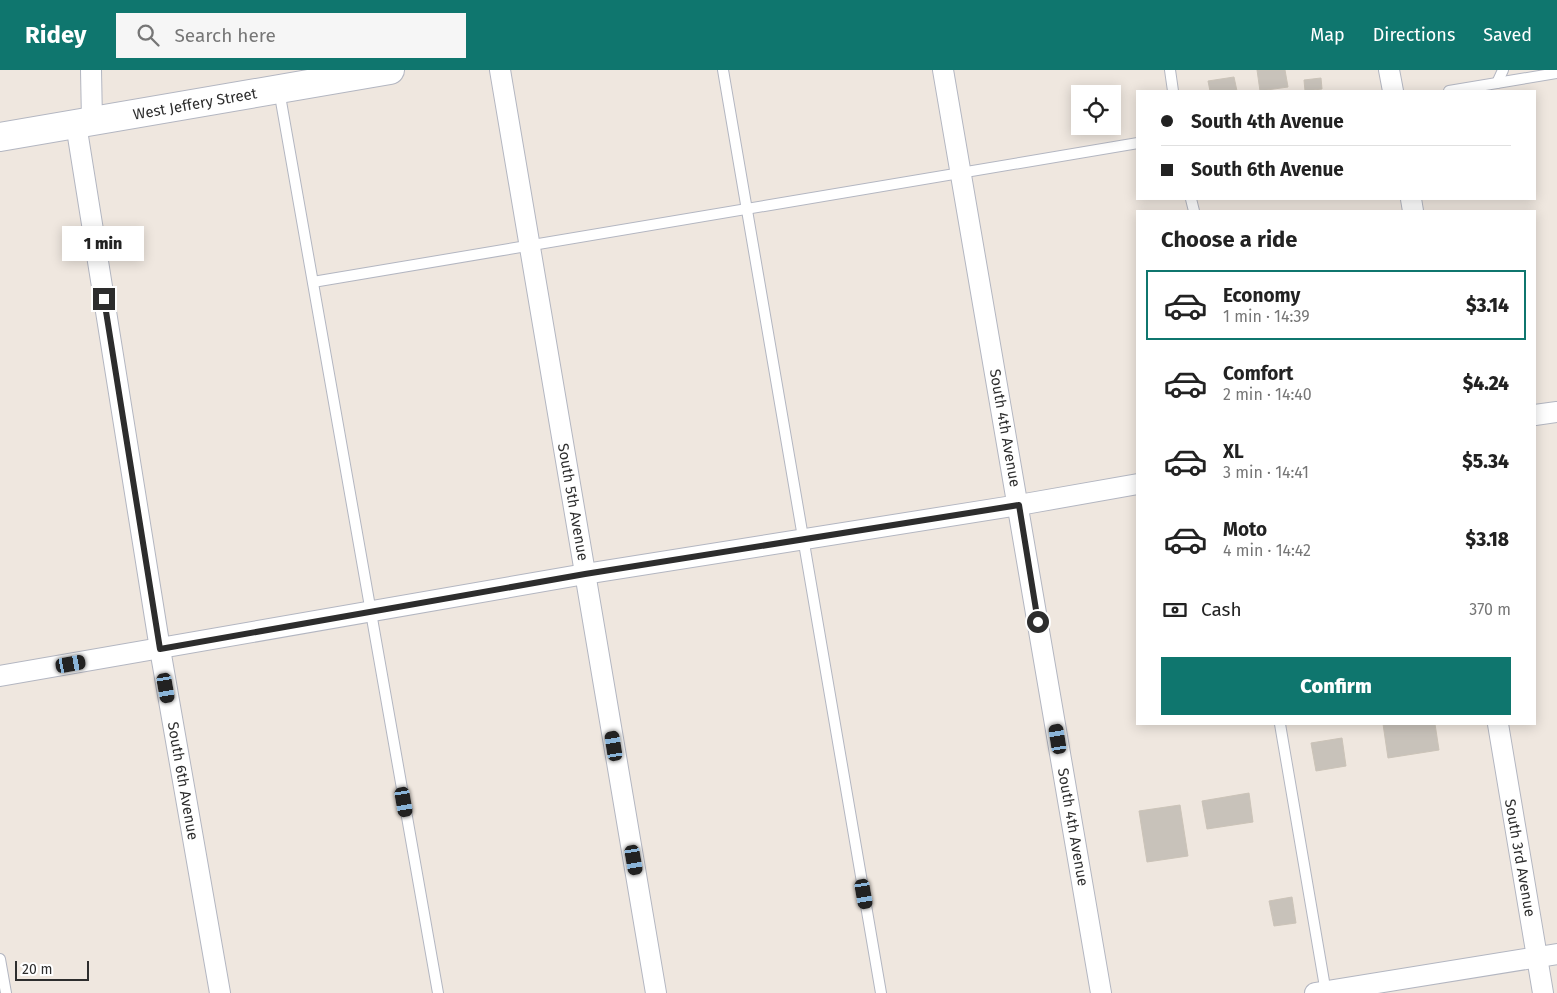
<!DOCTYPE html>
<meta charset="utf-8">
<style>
:root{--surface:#fff;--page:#f6f6f6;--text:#222;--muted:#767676;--line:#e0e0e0;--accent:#0f766e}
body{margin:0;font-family:"Fira Sans",sans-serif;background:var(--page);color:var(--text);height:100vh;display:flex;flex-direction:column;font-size:19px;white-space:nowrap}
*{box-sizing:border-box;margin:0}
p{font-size:16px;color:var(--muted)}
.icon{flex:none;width:28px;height:28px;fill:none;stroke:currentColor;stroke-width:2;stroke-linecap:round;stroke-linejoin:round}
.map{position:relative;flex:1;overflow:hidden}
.panel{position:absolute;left:1136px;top:140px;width:400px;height:515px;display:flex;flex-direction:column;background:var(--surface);border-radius:0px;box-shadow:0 2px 12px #0003}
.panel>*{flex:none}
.hud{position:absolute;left:1136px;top:20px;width:400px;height:110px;border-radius:0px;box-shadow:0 2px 12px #0003;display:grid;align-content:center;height:110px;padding:0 25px;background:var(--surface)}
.buttons{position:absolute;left:1071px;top:15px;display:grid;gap:10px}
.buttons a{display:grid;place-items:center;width:50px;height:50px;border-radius:0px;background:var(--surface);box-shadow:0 2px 12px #0003;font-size:25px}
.scale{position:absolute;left:15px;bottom:12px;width:74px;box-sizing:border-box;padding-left:5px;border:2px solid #2d2d2d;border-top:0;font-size:14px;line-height:18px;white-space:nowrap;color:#2d2d2d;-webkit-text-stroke:4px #fff;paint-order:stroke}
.end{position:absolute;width:22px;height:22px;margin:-11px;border:6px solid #2d2d2d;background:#fff;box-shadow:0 0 0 2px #fff}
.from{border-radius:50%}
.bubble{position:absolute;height:35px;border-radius:0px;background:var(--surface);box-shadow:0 2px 12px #0003;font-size:16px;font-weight:800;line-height:35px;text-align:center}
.car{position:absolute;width:15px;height:30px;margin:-15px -8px;border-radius:6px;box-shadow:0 0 4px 1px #0007;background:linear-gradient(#222 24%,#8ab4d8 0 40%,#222 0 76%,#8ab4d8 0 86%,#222 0)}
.hud b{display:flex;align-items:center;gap:18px;height:48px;font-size:19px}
.hud b+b{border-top:1px solid var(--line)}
.hud i{width:12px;height:12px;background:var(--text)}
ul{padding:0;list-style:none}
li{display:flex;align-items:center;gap:15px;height:70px;margin:0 10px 8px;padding:0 15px;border:2px solid transparent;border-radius:0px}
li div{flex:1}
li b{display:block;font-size:19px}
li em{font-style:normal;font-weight:800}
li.active{border-color:var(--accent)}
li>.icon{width:45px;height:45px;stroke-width:1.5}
h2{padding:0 25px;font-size:22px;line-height:60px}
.pay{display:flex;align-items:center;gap:12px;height:55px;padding:0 25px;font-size:19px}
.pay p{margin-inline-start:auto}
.action{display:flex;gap:10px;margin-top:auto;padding:10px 25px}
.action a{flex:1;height:58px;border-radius:0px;background:var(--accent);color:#fff;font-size:20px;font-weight:800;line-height:58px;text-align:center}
header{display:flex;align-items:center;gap:30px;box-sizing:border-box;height:70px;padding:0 25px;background:var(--accent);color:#fff}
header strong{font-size:24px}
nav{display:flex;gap:28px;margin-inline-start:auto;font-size:18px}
.search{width:350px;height:45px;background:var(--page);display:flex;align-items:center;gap:12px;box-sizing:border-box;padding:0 18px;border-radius:0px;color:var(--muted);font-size:19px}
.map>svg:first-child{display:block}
</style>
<header>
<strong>Ridey</strong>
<div class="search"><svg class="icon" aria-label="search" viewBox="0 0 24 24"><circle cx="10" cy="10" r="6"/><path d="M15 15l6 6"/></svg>Search here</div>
<nav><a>Map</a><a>Directions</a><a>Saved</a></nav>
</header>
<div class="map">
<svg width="1557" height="923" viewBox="0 0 1557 923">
<rect width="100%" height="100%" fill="#efe7df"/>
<!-- building -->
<g fill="#c8c2ba" stroke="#cbc3b8">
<path d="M 1257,0 L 1285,0 L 1288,17 L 1260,21 Z"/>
<path d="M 1234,7 L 1237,21 L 1210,21 L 1208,11 Z"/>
<path d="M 1321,8 L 1322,19 L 1305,21 L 1304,10 Z"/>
<path d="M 1383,654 L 1435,654 L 1439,680 L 1388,688 Z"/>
<path d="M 1342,668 L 1346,696 L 1316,701 L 1311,673 Z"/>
<path d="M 1249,723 L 1253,752 L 1207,759 L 1202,731 Z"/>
<path d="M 1180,735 L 1188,786 L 1147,792 L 1139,741 Z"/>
<path d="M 1292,827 L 1296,853 L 1274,856 L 1269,831 Z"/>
</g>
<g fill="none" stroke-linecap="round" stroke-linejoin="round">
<!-- lane casing -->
<g stroke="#b3b6c1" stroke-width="12">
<g id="lane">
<path d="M 723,0 L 881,923"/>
<path d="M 1170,0 L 1173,21"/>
<path d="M 1497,13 L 1503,0"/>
<path d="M 279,20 L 438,923"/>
<path d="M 1449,21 L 1557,3"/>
<path d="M 1191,129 L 1194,141"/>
<path d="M 313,212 L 1138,73"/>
<path d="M 1280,654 L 1326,923"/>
<path d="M 0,889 L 6,923"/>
</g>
</g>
<!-- street casing -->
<g stroke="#b3b6c1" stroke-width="22">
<g id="street">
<path d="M 91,0 L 92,51"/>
<path d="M 500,0 L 656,923"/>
<path d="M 943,0 L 1101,923"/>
<path d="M 1389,0 L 1393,21"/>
<path d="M 76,54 L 160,579 L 220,923"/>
<path d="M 1411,129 L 1413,141"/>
<path d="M 1535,345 L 1557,342"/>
<path d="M 0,606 L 585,504 L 1019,435 L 1138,414"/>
<path d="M 1498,654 L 1543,923"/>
<path d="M 1315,923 L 1557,884"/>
</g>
</g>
<!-- secondary casing -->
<g stroke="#b3b6c1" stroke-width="30">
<path id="secondary" d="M 0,67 L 390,0"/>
</g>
<!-- lane -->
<use href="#lane" stroke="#fff" stroke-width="10"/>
<!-- street -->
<use href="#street" stroke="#fff" stroke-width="20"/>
<!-- secondary -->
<use href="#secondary" stroke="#fff" stroke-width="28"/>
</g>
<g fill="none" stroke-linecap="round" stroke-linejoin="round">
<!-- route -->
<path stroke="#2d2d2d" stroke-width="6" d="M 104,229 L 160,579 L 585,504 L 1019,435 L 1038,552"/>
</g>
<g text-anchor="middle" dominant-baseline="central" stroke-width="5" stroke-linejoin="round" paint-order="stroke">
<!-- street labels -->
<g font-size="15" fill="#2d2d2d" stroke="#fff">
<text transform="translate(195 34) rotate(-10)">West Jeffery Street</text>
<text transform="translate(1005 358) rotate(80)">South 4th Avenue</text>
<text transform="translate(573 432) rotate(80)">South 5th Avenue</text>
<text transform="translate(183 711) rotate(80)">South 6th Avenue</text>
<text transform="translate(1073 757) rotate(80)">South 4th Avenue</text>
<text transform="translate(1520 788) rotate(80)">South 3rd Avenue</text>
</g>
</g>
</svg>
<div class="buttons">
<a><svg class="icon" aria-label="locate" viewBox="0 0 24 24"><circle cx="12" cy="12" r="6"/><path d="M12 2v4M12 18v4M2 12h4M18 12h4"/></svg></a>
</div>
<div class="scale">20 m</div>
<i class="end from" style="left:1038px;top:552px"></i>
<i class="end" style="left:104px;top:229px"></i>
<div class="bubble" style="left:62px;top:156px;width:82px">1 min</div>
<i class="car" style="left:71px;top:594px;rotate:80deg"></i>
<i class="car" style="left:166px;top:618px;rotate:170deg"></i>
<i class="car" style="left:1058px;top:669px;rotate:351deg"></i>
<i class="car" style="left:614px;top:676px;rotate:351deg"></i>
<i class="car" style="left:404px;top:732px;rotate:170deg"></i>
<i class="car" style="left:634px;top:790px;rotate:170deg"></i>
<i class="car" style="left:864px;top:824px;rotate:170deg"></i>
<div class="hud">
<b><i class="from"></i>South 4th Avenue</b>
<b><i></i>South 6th Avenue</b>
</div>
<section class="panel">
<h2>Choose a ride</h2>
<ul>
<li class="active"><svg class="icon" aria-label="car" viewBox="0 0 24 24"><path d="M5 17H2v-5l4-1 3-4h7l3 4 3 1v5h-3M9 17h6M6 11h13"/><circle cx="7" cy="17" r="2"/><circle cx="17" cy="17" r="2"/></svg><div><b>Economy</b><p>1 min · 14:39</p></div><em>$3.14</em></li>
<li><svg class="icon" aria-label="car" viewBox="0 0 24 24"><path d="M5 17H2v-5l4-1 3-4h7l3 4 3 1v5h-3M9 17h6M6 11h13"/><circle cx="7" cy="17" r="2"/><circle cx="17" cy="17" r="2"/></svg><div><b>Comfort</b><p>2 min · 14:40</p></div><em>$4.24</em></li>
<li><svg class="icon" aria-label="car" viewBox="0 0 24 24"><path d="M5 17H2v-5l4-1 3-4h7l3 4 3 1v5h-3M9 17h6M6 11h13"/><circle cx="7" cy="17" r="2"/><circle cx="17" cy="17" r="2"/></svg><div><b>XL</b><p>3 min · 14:41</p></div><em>$5.34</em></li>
<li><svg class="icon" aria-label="car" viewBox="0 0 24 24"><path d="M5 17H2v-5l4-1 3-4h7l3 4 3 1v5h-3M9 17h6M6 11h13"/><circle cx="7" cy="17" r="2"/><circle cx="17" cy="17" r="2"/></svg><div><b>Moto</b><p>4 min · 14:42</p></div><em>$3.18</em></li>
</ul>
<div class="pay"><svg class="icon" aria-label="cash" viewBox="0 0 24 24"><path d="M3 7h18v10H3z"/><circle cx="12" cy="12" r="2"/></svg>Cash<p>370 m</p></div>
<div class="action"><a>Confirm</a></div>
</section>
</div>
